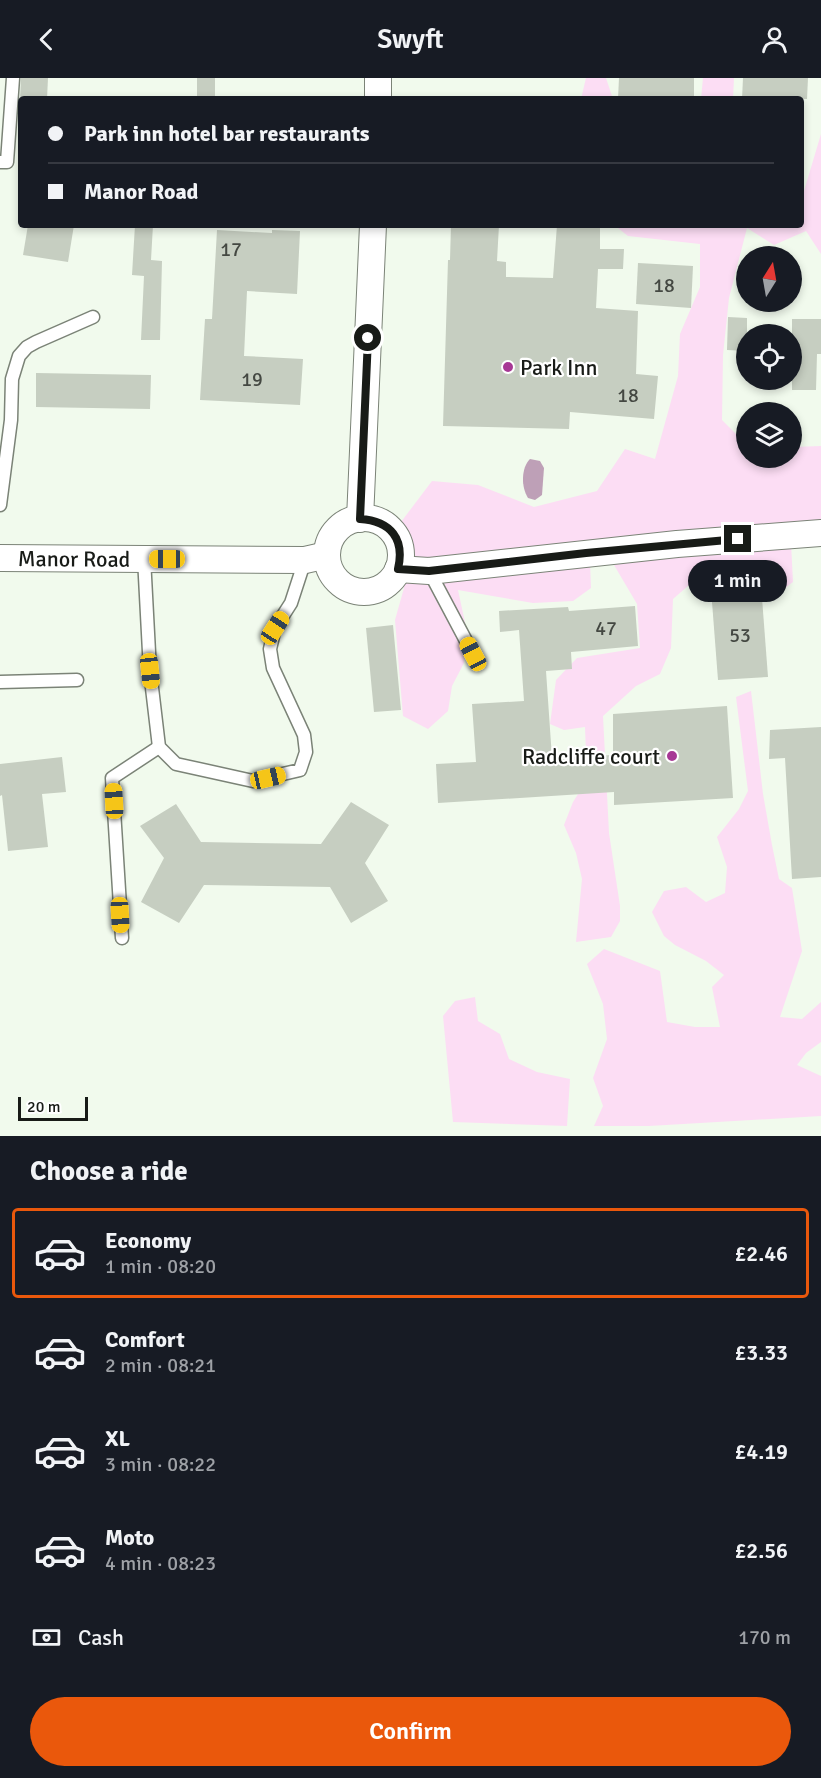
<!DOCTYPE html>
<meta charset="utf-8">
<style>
:root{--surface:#171b24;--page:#20242c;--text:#f1f3f6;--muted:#9ea1a6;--line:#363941;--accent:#ea580c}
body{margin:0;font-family:Signika,sans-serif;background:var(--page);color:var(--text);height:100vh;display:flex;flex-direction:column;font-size:22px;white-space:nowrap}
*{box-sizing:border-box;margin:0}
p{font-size:20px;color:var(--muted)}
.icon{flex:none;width:33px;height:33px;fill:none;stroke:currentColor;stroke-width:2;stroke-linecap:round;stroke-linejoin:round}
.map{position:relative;height:1058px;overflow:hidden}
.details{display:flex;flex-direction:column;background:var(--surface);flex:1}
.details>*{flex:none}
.hud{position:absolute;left:18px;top:18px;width:786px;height:132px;border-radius:6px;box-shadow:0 3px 9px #0003;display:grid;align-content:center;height:132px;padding:0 30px;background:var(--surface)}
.needle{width:39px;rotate:11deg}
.controls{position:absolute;left:736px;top:168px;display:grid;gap:12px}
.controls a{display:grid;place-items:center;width:66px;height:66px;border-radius:50%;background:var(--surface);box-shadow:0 3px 9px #0003;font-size:30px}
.scale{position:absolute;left:18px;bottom:15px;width:70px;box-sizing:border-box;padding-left:6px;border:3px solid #181b17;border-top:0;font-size:16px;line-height:21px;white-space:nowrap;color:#181b17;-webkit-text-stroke:4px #fff;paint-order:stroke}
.end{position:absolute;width:27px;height:27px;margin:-14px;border:8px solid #181b17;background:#fff;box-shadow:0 0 0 3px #fff}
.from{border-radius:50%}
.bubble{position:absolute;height:42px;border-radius:21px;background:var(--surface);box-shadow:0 3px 9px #0003;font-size:20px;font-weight:600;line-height:42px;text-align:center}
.car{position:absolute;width:18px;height:36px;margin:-18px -9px;border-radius:8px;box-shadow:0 0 4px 2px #0007;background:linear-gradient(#f5c518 24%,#345 0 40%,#f5c518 0 76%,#345 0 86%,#f5c518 0)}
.hud b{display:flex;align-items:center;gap:21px;height:57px;font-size:22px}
.hud b+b{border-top:2px solid var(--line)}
.hud i{width:15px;height:15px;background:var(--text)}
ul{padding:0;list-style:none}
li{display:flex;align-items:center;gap:18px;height:90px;margin:0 12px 9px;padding:0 18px;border:3px solid transparent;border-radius:6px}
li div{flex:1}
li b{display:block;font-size:22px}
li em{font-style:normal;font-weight:600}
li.active{border-color:var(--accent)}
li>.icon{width:54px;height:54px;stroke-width:1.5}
h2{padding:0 30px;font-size:27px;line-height:72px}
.pay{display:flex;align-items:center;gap:15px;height:66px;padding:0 30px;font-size:22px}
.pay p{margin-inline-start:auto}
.cta{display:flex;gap:12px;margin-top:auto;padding:12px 30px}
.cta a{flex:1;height:69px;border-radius:36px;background:var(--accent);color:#fff;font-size:24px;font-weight:600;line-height:69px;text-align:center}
header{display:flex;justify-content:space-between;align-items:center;height:78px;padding:0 30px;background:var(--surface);font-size:27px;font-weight:600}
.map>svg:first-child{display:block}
</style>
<header><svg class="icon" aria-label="back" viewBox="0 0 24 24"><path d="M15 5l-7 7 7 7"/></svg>Swyft<svg class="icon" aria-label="person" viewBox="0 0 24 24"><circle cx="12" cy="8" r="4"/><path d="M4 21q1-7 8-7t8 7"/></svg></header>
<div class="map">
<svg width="821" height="1058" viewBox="0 0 821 1058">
<rect width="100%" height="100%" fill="#f1faed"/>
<!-- green -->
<g fill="#fcddf4">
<path d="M 586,0 L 606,0 L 613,21 L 581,21 Z"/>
<path d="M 703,0 L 734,0 L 733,21 L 701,21 Z"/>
<path d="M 821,56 L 821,176 L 806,153 L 774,167 L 747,150 L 729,220 L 723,277 L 722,342 L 747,367 L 747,380 L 792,380 L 792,369 L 821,368 L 821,452 L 417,486 L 411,475 L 401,444 L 432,403 L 478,407 L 534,429 L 597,413 L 625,371 L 655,381 L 678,298 L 680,256 L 700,209 L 700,166 L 628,158 L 614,147 L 801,147 L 801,112 L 804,113 Z"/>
<path d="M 791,465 L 793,504 L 772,520 L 737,486 L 737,510 L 719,517 L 714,491 L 696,501 L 673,521 L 671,570 L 660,596 L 636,608 L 603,638 L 609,755 L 620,828 L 620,843 L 611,859 L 576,864 L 582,801 L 576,775 L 564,747 L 573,724 L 587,702 L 585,649 L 564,652 L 550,646 L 556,602 L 577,580 L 640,570 L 637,526 L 614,487 L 637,478 Z"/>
<path d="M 590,484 L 591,510 L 573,523 L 533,525 L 458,512 L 466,549 L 464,585 L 452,608 L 448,633 L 428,651 L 403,638 L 395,542 L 404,510 L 403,497 Z"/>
<path d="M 751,613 L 763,716 L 772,767 L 779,801 L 792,810 L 802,873 L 780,939 L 802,941 L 821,924 L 821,964 L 806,975 L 797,987 L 821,998 L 821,1038 L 649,1048 L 594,1048 L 603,1028 L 593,1000 L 607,961 L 603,926 L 587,886 L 604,871 L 660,893 L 667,944 L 695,949 L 720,949 L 712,909 L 724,897 L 706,883 L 675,867 L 664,858 L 652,834 L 664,813 L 686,809 L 706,824 L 725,815 L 727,789 L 717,759 L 739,731 L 748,713 L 736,619 Z"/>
<path d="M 475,919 L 478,943 L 500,956 L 509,981 L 537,994 L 570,1001 L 567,1048 L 453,1044 L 443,938 L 455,923 Z"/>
</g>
<!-- water -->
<path fill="#bea0b7" d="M 530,381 L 540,383 L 544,390 L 542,417 L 535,422 L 528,420 C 521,409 521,390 530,381 Z"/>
<!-- building -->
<g fill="#c6cec1">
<path d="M 21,0 L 48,0 L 47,21 L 20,21 Z"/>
<rect x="197" y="0" width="18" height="21"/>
<path d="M 619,0 L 694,0 L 694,21 L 618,21 Z"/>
<path d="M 743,0 L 808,0 L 807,21 L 742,21 Z"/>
<path d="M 28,147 L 74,147 L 68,184 L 23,177 Z"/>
<path d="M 135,147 L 153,147 L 151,182 L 162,183 L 160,262 L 141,262 L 144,198 L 132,197 Z"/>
<path d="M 451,147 L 499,147 L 497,183 L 506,184 L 506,199 L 553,200 L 557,147 L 600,147 L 600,171 L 624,171 L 623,191 L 598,191 L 596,230 L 638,233 L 636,296 L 658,298 L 654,341 L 570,334 L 569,351 L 443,348 L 448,182 L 450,182 Z"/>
<path d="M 217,152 L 272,155 L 272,152 L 300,153 L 297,216 L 247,213 L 244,278 L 303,281 L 300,327 L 200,322 L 205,241 L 212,241 Z"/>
<path d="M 638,185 L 693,188 L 691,230 L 636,226 Z"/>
<path d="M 728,239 L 747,240 L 747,273 L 727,272 Z"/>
<path d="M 792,241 L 821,241 L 821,276 L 817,276 L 816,312 L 792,312 Z"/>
<path d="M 36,295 L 151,297 L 150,331 L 36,329 Z"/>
<path d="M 762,520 L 768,599 L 718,602 L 712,524 Z"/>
<path d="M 635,528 L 638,568 L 571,574 L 572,591 L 546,593 L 552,680 L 613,677 L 613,636 L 727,628 L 733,720 L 614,727 L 614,714 L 438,725 L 436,686 L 476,684 L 472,626 L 524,623 L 519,552 L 500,554 L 499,533 L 568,529 L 569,533 Z"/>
<path d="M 393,547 L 401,632 L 374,634 L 366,550 Z"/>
<path d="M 821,649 L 821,799 L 792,801 L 785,680 L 769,681 L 770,652 Z"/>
<path d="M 62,679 L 66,714 L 42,716 L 48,769 L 8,773 L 2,717 L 0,718 L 0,686 Z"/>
<path d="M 351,724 L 389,747 L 365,785 L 388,823 L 351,845 L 330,809 L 204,807 L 179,845 L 141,824 L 164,780 L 140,748 L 176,726 L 201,764 L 321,766 Z"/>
</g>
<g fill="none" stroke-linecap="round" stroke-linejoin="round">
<!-- service casing -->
<g stroke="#7b8377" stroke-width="15">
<g id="service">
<path d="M 0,84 L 7,84 L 13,0"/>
<path d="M 0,427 L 11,342 L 12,301 L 19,278 L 27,269 L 36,264 L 93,239"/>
<path d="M 144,480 L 150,593 L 159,669 L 176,686 L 253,703 L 300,692 L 306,674 L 304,657 L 273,590 L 270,571 L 275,550 L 291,525 L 305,482"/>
<path d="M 429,493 L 473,576"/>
<path d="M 0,604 L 77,602"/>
<path d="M 122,860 L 112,700 L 159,669"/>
</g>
</g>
<!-- minor casing -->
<g stroke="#7b8377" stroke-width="28">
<g id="minor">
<path d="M 378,21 L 378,0"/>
<circle cx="364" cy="477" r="37"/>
<path d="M 360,441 L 373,147"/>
<path id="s1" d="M 0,480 L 305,482 L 327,477"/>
<path d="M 398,491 L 429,493 L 677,466 L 821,455"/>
</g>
</g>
<!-- service -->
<use href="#service" stroke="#fff" stroke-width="12"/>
<!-- minor -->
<use href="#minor" stroke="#fff" stroke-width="26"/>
</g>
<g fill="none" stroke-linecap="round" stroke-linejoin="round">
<!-- route -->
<path stroke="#181b17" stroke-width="8" d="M 368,260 L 360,441 C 391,443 405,461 398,491 L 429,493 L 586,475 L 738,461"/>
</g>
<!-- markers -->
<g fill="#a73895" stroke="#fff" stroke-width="2">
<circle cx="508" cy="289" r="6"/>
<circle cx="672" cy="678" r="6"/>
</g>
<g text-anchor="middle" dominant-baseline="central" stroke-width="4.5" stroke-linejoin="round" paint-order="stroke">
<!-- number labels -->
<g font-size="20" fill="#444842">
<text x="231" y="171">17</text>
<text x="664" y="207">18</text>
<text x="252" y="301">19</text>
<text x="628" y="317">18</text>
<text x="606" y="550">47</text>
<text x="740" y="557">53</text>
</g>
<!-- poi labels -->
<g font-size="22" fill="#181b17" stroke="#fff" text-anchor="start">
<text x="520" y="289">Park Inn</text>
<text x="660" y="678" text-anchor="end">Radcliffe court</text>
</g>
<!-- street labels -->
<g font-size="22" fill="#181b17" stroke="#fff">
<text stroke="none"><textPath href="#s1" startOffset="74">Manor Road</textPath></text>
</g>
</g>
</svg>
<div class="controls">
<a><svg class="needle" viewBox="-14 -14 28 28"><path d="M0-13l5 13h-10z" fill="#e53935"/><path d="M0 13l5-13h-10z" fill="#9ea1a6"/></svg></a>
<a><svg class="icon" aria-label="locate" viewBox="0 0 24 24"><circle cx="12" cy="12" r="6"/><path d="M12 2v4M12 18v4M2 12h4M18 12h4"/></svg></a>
<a><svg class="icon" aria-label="layers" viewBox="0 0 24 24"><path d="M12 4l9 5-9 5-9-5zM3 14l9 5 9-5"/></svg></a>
</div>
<div class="scale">20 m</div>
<i class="end from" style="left:368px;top:260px"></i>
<i class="end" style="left:738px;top:461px"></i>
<div class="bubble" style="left:688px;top:482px;width:99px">1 min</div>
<i class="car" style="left:167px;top:481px;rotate:270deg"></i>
<i class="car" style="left:275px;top:550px;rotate:33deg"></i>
<i class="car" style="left:473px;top:576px;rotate:332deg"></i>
<i class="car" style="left:150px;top:593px;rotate:174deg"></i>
<i class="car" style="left:268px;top:700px;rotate:77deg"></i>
<i class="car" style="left:114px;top:723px;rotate:357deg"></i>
<i class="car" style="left:120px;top:837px;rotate:177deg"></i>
<div class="hud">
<b><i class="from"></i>Park inn hotel bar restaurants</b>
<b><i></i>Manor Road</b>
</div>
</div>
<section class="details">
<h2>Choose a ride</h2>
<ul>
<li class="active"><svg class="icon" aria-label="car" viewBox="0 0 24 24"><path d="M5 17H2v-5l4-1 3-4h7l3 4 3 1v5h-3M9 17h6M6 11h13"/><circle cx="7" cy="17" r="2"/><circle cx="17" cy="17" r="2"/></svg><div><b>Economy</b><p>1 min · 08:20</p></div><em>£2.46</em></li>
<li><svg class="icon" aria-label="car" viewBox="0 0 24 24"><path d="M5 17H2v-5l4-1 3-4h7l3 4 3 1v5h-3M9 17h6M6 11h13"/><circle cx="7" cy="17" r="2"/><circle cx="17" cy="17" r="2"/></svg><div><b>Comfort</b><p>2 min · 08:21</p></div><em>£3.33</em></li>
<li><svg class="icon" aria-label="car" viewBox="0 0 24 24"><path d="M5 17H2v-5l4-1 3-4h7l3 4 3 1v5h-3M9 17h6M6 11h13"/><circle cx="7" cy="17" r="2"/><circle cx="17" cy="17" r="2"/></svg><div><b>XL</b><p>3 min · 08:22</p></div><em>£4.19</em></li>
<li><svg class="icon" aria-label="car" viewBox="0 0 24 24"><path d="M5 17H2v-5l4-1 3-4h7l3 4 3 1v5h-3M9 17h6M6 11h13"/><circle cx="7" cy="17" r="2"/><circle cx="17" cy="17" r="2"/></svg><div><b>Moto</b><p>4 min · 08:23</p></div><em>£2.56</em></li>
</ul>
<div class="pay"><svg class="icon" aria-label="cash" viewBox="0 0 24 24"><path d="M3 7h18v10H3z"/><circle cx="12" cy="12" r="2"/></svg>Cash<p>170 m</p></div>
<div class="cta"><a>Confirm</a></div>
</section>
